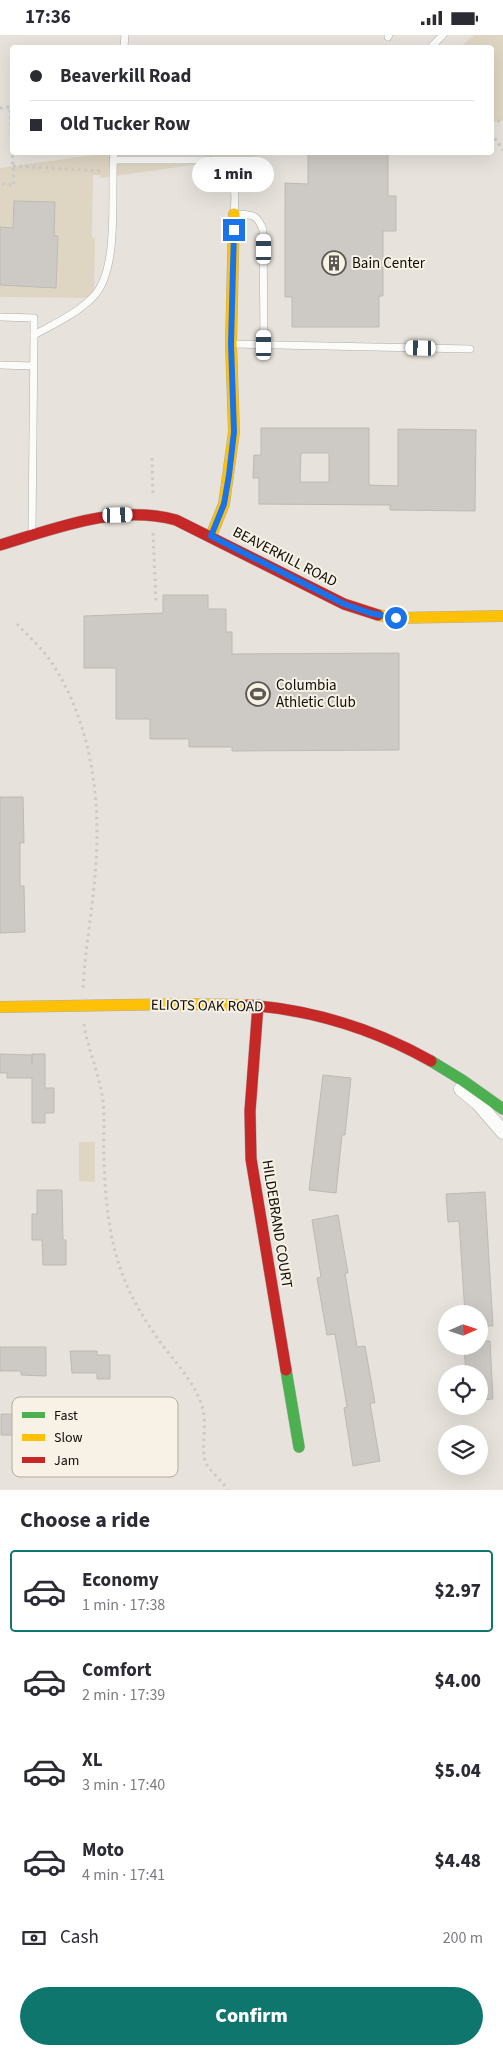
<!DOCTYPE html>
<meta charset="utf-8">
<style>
:root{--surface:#fff;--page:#f2f2f3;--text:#2b2b33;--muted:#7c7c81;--line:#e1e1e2;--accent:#0f766e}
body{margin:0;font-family:"Source Sans 3",sans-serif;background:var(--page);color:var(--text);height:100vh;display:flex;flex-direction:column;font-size:19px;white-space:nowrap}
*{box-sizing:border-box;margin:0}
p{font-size:16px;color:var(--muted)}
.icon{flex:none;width:28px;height:28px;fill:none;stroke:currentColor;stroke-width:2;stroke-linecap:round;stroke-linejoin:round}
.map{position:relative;height:1455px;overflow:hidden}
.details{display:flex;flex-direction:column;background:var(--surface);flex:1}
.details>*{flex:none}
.banner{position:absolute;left:10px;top:10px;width:484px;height:110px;border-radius:5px;box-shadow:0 5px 20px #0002;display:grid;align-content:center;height:110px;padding:0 20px;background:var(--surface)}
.needle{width:32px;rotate:87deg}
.fabs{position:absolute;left:438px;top:1270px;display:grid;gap:10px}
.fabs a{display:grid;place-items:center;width:50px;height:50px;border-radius:50%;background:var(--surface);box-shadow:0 5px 20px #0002;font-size:25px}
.end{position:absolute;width:22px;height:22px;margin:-11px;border:6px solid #1a73e8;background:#fff;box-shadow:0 0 0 2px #fff}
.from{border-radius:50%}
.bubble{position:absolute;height:35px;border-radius:18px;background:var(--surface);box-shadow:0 5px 20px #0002;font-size:16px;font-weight:800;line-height:35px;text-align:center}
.car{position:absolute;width:15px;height:30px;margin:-15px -8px;border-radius:6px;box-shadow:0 0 4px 1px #0007;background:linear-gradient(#fff 24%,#345 0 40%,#fff 0 76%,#345 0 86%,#fff 0)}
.banner b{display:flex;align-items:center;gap:18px;height:48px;font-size:19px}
.banner b+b{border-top:1px solid var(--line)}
.banner i{width:12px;height:12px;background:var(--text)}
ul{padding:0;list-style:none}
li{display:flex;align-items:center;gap:15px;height:82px;margin:0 10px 8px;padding:0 10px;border:2px solid transparent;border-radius:5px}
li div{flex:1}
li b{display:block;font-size:19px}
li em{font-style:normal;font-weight:800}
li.selected{border-color:var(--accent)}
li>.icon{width:45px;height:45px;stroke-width:1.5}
h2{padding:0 20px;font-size:22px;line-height:60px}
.pay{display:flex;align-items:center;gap:12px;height:55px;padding:0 20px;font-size:19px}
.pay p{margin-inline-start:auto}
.cta{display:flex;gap:10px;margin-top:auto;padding:10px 20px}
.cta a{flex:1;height:58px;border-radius:30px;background:var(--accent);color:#fff;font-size:20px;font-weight:800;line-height:58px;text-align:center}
.status{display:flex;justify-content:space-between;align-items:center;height:35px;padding:0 25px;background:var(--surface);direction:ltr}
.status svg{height:14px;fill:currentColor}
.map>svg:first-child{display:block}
</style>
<div class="status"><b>17:36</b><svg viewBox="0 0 49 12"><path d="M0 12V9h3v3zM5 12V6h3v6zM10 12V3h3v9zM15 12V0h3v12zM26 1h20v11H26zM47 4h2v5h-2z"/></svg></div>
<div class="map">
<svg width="503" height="1455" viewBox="0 0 503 1455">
<rect width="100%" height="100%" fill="#e7e3dc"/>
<!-- green -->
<g fill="#dfd5c3">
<path d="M 474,0 L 503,0 L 503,86 L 491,87 L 491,12 L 461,12 Z"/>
<path d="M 107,118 L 278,118 L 101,143 L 100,140 L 93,140 L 92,202 L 95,203 L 94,263 L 0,262 L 0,133 Z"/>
<path d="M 79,1107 L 95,1107 L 95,1147 L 79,1146 Z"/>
</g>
<!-- building -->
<g fill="#cdcac5" stroke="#bdbab4" fill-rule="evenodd">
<path d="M 308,118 L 388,118 L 388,161 L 396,161 L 396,196 L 383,196 L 383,261 L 379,261 L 379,292 L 292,292 L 292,262 L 285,262 L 285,148 L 308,149 Z"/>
<path d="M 14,166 L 55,167 L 54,201 L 58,201 L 56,253 L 0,250 L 0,192 L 13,193 Z"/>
<path d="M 261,393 L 369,393 L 369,450 L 398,451 L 398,394 L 476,395 L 475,476 L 390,475 L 390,470 L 259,469 L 259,443 L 253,443 L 254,420 L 261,420 ZM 301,418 L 329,418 L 329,447 L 300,447 Z"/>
<path d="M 163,560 L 208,560 L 208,574 L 226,574 L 226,597 L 232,597 L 232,619 L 399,618 L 399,715 L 232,716 L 232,712 L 189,712 L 189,704 L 150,704 L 150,684 L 116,684 L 116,633 L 84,633 L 84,581 L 163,578 Z"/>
<path d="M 0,762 L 23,762 L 24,808 L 20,808 L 20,851 L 24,851 L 25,897 L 0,898 Z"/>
<path d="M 0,1019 L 32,1020 L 32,1030 L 32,1019 L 45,1019 L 45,1053 L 54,1053 L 54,1078 L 45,1078 L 45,1088 L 32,1088 L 32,1043 L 7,1043 L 7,1038 L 0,1038 Z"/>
<path d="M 323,1040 L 351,1043 L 345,1100 L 342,1100 L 336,1158 L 309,1155 Z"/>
<path d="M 37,1155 L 62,1155 L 63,1205 L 66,1205 L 66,1230 L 43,1230 L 42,1205 L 32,1205 L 32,1179 L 37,1179 Z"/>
<path d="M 485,1157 L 493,1291 L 479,1291 L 479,1279 L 465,1279 L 459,1186 L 448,1187 L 446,1159 Z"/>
<path d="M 338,1180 L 348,1238 L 345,1238 L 357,1312 L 365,1311 L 375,1368 L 370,1368 L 380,1426 L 353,1431 L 344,1373 L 347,1372 L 335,1299 L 327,1300 L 317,1243 L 321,1242 L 312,1185 Z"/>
<path d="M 479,1306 L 490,1306 L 493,1364 L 479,1365 L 479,1339 L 466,1339 L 464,1311 L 479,1311 Z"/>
<path d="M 0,1312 L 46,1312 L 46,1341 L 21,1340 L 21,1336 L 0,1336 Z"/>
<path d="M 70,1316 L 97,1316 L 97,1320 L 110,1320 L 110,1344 L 97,1344 L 97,1338 L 72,1338 Z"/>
<path d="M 73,1373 L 73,1375 L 124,1375 L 124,1397 L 98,1397 L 98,1401 L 1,1400 L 1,1379 L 23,1379 L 23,1374 Z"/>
</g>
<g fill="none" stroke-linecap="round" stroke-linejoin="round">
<!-- lane casing -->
<g stroke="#afada8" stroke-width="8">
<g id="lane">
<path d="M 388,2 L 389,0"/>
<path d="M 124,12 L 125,0"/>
<path d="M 431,12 L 443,0"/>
<path d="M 114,125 L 209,125 C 237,137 236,152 234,179 C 252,180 257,178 263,195 L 264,310"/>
<path d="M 0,282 L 34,283 L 34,300"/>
<path d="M 234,309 L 470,314"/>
<path d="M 0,330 L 33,331"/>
<path d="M 32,498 L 34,300 C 54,289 76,279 92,263 C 121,236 110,156 114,118"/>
</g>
</g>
<!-- street casing -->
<g stroke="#afada8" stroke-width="15">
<path id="street" d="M 461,1054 L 478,1068 L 503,1097"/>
</g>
<!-- fast casing -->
<g stroke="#afada8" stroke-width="12">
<g id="fast">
<path d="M 431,1026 L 462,1045 L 503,1074"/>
<path d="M 286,1335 L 299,1412"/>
</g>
</g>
<!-- slow casing -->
<g stroke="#afada8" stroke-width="12">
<g id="slow">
<path d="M 211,501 L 224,469 L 234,397 L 231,309 L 234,179"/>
<path d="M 378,580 L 396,583 L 503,581"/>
<path d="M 0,972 L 183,969 L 248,970"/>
</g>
</g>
<!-- jam casing -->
<g stroke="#afada8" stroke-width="12">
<g id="jam">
<path d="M 0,510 C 57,493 116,469 176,485 L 344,569 L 378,580"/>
<path d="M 248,970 C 314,975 374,994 431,1026"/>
<path d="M 258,970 L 250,1076 L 251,1124 L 286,1335"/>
</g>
</g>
<!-- path -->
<g stroke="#cacac8" stroke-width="3" stroke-dasharray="2.5 4" stroke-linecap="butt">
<path d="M 0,73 L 10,72 L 14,150 L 0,149"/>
<path d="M 491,86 L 503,86"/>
<path d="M 491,98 L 503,115"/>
<path d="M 13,131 L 102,136"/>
<path d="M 152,423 L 153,462"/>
<path d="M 153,498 L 156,568"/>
<path d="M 17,589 C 28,601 43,614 52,628 C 92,689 102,769 95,840 C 92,878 85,915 83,953"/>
<path d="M 84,989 C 88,1016 100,1040 103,1066 C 105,1085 103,1105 104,1123 C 105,1165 109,1207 125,1246 C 134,1268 147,1289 161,1308 C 175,1327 195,1348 202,1371 C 208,1388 200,1415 206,1428 C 209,1435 220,1444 225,1451 L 227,1455"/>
</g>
<!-- lane -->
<use href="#lane" stroke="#fbfbfa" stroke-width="7"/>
<!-- street -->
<use href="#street" stroke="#fbfbfa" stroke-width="14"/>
<!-- fast -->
<use href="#fast" stroke="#4caf50" stroke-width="11"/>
<!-- slow -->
<use href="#slow" stroke="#ffc107" stroke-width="11"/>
<!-- jam -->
<use href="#jam" stroke="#c62828" stroke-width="11"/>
</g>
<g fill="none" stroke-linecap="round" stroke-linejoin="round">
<!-- route -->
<path stroke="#1a73e8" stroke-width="6" d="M 234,195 L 231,309 L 234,397 L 229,440 L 224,469 L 211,501 L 344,569 L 370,578 L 396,583"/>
</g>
<!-- icons -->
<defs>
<g id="building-ring" transform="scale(1.25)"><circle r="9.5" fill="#f8f1e5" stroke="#5b5853" stroke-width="1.5"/><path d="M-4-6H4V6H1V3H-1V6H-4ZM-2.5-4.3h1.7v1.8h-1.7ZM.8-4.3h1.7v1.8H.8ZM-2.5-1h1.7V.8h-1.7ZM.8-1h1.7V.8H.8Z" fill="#5b5853"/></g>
<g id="stadium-ring" transform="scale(1.25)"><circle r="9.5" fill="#f8f1e5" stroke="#5b5853" stroke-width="1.5"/><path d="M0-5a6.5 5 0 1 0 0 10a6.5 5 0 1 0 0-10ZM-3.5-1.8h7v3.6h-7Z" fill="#5b5853"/></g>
</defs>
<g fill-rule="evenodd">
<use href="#building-ring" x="334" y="228"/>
<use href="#stadium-ring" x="258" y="659"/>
</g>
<g text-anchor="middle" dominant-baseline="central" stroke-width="4" stroke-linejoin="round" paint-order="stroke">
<!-- poi labels -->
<g font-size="15" fill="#0f0d09" stroke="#f8f1e5" text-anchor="start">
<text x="352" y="228">Bain Center</text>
<text x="276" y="650">Columbia<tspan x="276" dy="17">Athletic Club</tspan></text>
</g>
<!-- street labels -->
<g font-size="15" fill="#0f0d09" stroke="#f8f1e5">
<text transform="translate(285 522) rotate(27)">BEAVERKILL ROAD</text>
<text transform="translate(207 971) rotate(1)">ELIOTS OAK ROAD</text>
<text transform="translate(277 1189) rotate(81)">HILDEBRAND COURT</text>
</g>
</g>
<!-- legend -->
<rect x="12" y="1362" width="166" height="80" rx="8" fill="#f8f1e5" stroke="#b2ada3" stroke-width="1"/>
<rect x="22" y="1377" width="23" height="6" fill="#4caf50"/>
<rect x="22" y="1399" width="23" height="7" fill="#ffc107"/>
<rect x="22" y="1422" width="23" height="6" fill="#c62828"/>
<g font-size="14" fill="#0f0d09">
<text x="54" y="1385">Fast</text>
<text x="54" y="1407">Slow</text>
<text x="54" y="1430">Jam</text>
</g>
</svg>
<div class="fabs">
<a><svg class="needle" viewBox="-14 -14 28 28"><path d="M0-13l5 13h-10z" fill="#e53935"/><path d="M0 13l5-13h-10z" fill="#7c7c81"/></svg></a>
<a><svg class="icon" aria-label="locate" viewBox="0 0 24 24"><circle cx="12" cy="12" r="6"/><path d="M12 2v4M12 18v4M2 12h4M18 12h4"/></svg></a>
<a><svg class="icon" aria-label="layers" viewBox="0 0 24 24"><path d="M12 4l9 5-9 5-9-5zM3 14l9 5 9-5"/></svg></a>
</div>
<i class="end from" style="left:396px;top:583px"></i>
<i class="end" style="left:234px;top:195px"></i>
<div class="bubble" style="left:192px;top:122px;width:82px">1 min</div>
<i class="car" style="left:264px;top:214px;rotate:0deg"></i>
<i class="car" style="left:264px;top:310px;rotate:0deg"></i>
<i class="car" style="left:421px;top:313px;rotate:271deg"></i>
<i class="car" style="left:118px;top:480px;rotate:88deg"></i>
<div class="banner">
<b><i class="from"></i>Beaverkill Road</b>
<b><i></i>Old Tucker Row</b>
</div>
</div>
<section class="details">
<h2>Choose a ride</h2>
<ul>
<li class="selected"><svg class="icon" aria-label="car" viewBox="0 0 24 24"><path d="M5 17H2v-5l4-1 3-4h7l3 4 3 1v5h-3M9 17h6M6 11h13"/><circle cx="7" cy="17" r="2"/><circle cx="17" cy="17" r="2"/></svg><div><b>Economy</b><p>1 min · 17:38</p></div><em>$2.97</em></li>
<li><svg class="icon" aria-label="car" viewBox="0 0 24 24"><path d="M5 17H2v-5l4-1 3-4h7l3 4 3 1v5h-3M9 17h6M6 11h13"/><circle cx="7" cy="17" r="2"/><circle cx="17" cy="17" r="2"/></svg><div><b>Comfort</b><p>2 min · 17:39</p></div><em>$4.00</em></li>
<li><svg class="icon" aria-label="car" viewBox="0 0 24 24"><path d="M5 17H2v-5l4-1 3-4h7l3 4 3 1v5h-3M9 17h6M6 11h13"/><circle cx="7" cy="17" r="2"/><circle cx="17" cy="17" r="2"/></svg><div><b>XL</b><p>3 min · 17:40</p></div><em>$5.04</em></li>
<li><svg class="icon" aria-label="car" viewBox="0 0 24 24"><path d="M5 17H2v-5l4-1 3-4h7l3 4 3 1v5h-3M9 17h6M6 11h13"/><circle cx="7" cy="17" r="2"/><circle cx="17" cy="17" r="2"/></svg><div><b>Moto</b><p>4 min · 17:41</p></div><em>$4.48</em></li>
</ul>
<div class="pay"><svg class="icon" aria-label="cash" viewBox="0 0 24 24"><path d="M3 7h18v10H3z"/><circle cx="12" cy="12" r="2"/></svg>Cash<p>200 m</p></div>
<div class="cta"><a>Confirm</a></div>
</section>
